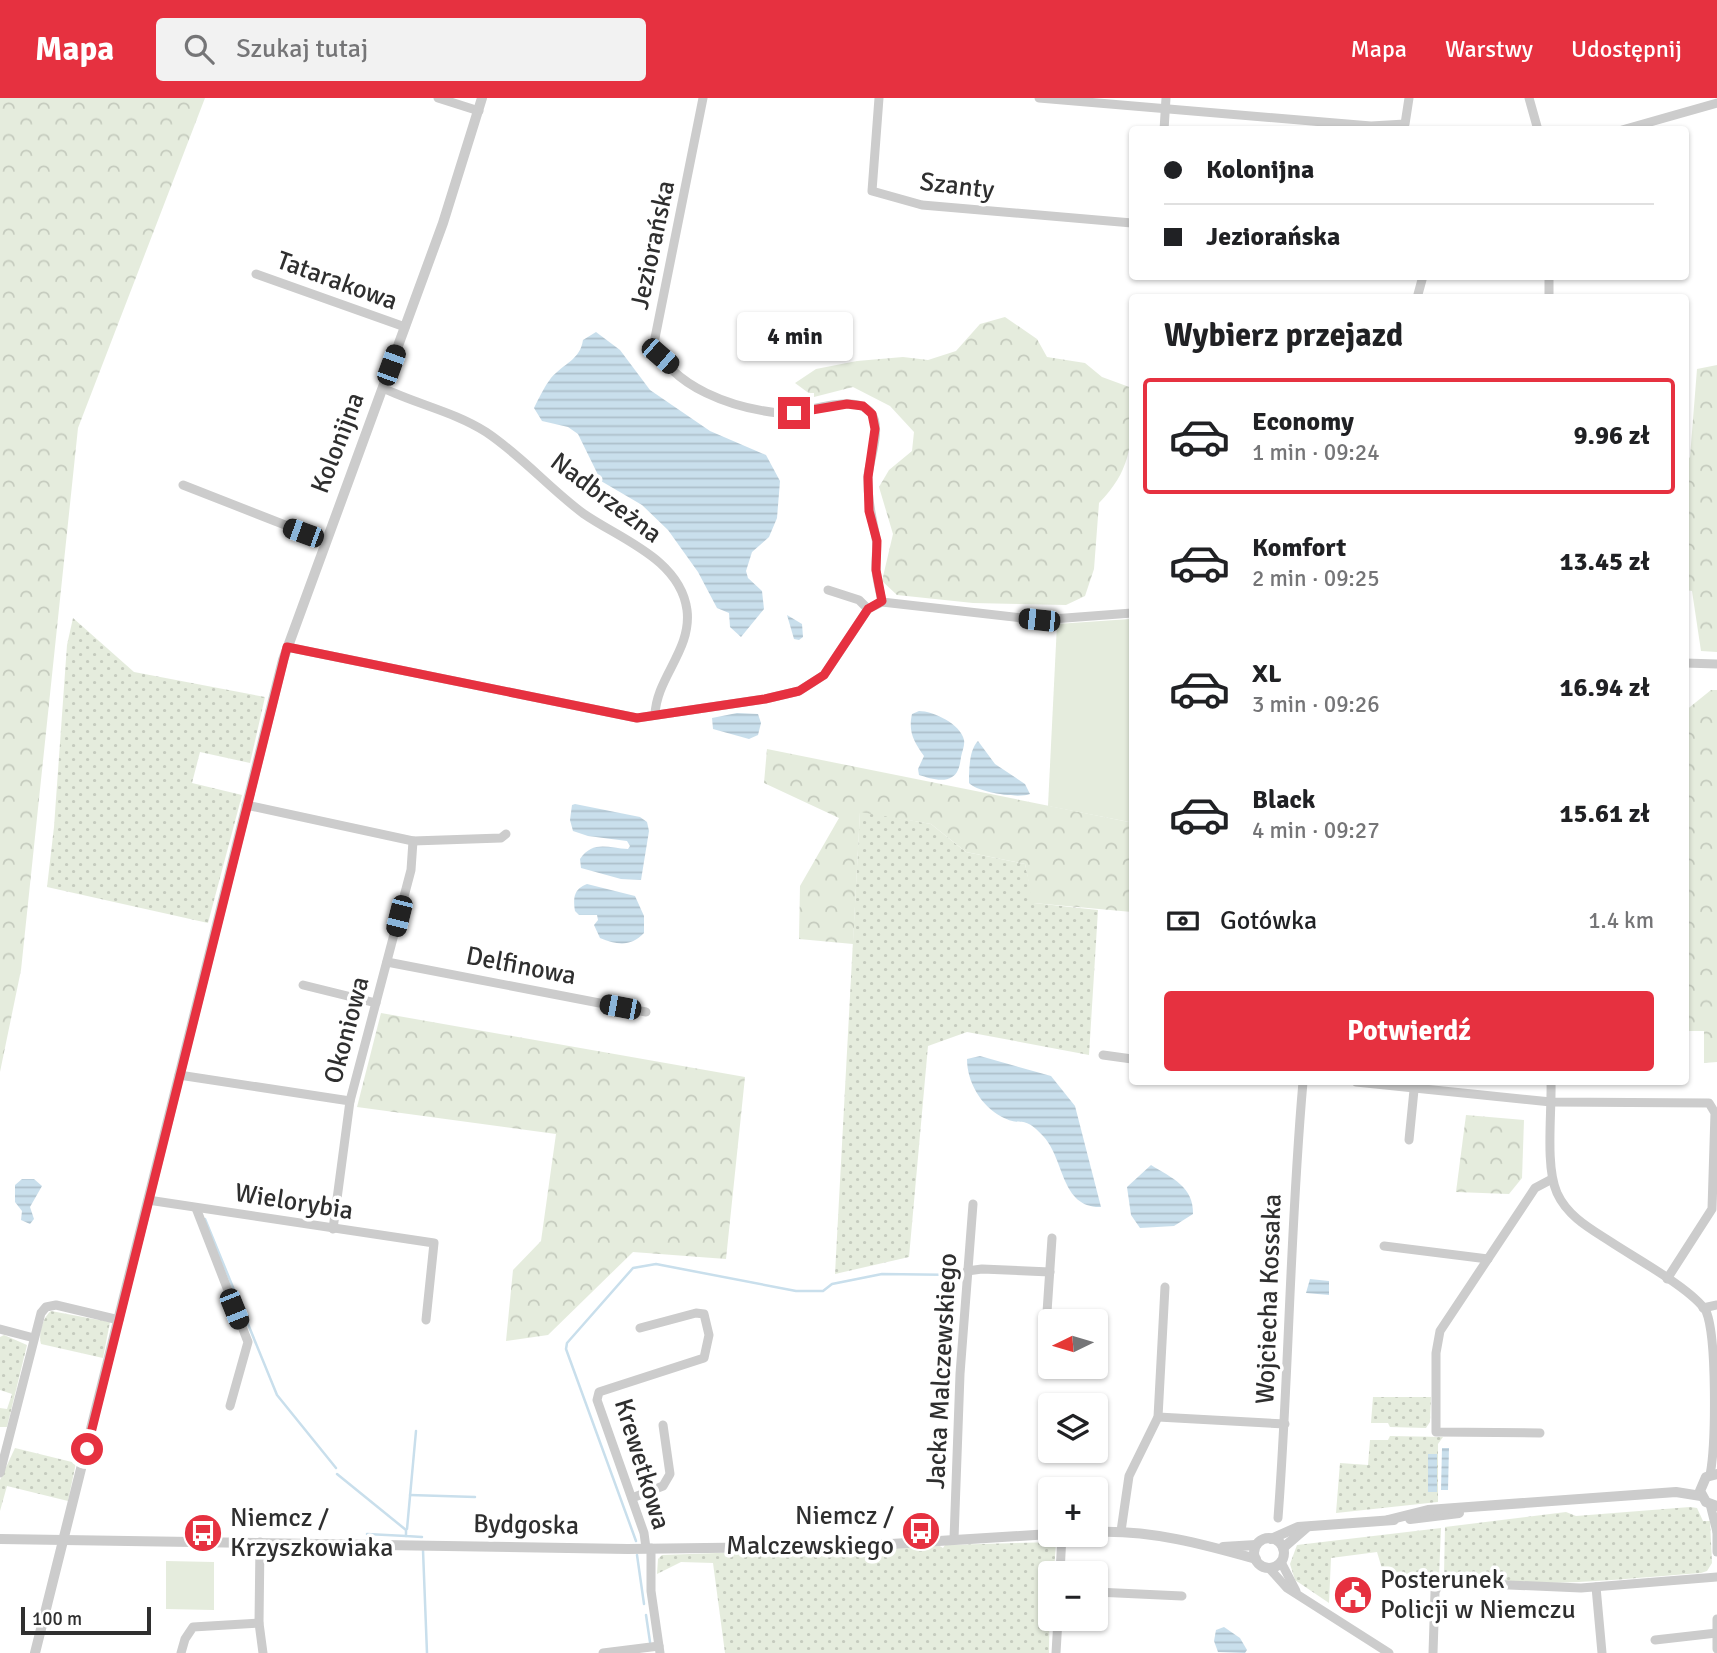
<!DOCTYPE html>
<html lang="pl">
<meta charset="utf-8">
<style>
:root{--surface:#fff;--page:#f2f2f2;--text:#202124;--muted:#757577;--line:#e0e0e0;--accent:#e63140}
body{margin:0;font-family:Signika,sans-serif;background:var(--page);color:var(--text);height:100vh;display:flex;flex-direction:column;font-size:26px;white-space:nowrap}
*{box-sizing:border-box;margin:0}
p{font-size:23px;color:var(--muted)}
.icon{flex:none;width:38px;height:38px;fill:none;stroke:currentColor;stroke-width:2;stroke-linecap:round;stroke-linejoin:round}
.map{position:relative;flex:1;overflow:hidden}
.details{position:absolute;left:1129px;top:196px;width:560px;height:791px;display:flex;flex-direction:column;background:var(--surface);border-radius:7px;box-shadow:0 2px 5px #0004}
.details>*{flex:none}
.top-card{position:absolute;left:1129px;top:28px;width:560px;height:154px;border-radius:7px;box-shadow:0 2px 5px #0004;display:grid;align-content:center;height:154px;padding:0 35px;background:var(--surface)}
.needle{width:46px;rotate:265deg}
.buttons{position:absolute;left:1038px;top:1211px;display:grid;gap:14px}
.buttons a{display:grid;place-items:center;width:70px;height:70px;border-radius:7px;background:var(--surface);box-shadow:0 2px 5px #0004;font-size:35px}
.scale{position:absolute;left:21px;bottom:18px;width:130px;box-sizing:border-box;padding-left:7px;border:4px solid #2f2f2f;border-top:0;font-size:19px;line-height:24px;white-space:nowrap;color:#2f2f2f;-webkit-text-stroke:5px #fff;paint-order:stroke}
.end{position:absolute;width:32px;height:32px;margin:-16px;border:9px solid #e63140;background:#fff;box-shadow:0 0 0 4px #fff}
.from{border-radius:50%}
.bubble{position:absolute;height:49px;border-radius:7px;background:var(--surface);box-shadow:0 2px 5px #0004;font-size:23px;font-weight:700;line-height:49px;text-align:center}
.car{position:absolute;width:21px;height:42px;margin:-21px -10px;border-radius:9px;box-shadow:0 0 5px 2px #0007;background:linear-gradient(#222 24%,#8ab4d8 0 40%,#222 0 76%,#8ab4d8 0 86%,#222 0)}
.top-card b{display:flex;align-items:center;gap:24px;height:66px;font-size:26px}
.top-card b+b{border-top:2px solid var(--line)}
.top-card i{width:18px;height:18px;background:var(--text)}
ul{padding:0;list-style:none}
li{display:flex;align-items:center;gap:21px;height:116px;margin:0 14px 10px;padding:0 21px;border:4px solid transparent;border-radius:7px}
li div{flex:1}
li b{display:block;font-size:26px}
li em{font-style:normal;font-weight:700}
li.selected{border-color:var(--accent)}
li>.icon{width:63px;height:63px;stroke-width:1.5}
h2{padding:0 35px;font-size:32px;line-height:84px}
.pay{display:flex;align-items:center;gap:18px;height:77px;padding:0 35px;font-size:26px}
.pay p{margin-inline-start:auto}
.action{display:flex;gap:14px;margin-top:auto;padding:14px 35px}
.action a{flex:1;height:80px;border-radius:7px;background:var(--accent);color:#fff;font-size:28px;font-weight:700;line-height:80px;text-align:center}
header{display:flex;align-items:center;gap:42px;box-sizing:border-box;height:98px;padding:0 35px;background:var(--accent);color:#fff}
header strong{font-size:33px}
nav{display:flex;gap:38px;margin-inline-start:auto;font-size:24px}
.search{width:490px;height:63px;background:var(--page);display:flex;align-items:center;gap:18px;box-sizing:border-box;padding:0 24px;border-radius:7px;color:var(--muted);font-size:26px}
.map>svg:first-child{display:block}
</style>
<header>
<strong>Mapa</strong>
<div class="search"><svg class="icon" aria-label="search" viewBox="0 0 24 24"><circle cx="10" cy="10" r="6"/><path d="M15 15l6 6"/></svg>Szukaj tutaj</div>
<nav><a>Mapa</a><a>Warstwy</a><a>Udostępnij</a></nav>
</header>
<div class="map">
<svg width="1717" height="1555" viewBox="0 0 1717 1555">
<defs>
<pattern id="grass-dots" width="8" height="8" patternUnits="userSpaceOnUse" patternTransform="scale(1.75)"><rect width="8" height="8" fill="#e5ecdd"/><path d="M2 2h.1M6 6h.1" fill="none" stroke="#c5cbbe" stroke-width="1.8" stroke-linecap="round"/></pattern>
<pattern id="forest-crowns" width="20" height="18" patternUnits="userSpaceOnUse" patternTransform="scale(1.75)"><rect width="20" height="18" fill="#e5ecdd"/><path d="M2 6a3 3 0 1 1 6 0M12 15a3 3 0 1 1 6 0" fill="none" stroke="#c5cbbe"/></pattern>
<pattern id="water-rules" width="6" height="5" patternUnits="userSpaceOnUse" patternTransform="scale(1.75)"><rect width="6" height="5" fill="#c9dfec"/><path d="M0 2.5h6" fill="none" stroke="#adc0cb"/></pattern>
</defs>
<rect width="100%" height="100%" fill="#fff"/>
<!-- grass -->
<g fill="url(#grass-dots)">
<path d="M 73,520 L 134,574 L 265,599 L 250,665 L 200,654 L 192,685 L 242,697 L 208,825 L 47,789 L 54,729 L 67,547 Z"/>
<path d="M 860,713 L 931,726 L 966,754 L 1025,766 L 1034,805 L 1098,812 L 1089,957 L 967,934 L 928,948 L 909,1159 L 835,1176 Z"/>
<path d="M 51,1213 L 110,1224 L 103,1260 L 41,1246 C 38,1236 43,1219 51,1213 Z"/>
<path d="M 4,1237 L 27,1247 L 7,1329 L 0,1329 L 0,1310 L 7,1311 L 12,1296 L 0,1292 L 0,1239 Z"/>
<path d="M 1373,1299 L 1431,1299 L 1430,1324 L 1426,1330 L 1390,1329 L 1388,1325 L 1371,1325 Z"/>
<path d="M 1390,1338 L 1443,1339 L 1438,1346 L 1438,1404 L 1336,1415 L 1340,1365 L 1368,1367 L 1370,1342 L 1388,1342 Z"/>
<path d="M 15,1350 L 76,1365 L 68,1403 L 7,1388 L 0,1413 L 0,1382 Z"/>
<path d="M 1690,1409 L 1697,1410 L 1703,1423 L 1710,1423 L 1712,1465 L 1707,1473 L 1701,1475 C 1616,1481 1528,1493 1444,1477 L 1445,1429 L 1566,1414 L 1576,1418 Z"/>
<path d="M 1441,1430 L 1439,1479 L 1383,1474 L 1377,1454 L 1331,1460 L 1329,1505 L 1295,1482 L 1290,1466 L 1297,1447 Z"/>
<path d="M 1056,1444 L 1054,1475 L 1050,1475 L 1049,1555 L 725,1555 L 713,1465 L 681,1464 L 657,1476 L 658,1461 L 662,1457 L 938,1447 L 943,1450 L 945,1447 Z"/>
</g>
<!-- forest -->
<g fill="url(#forest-crowns)">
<path d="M 0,0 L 205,0 L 78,330 L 21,872 L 0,974 Z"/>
<path d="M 1005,219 L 1037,241 L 1047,259 L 1085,265 L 1102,279 L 1132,290 C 1132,338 1135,369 1099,405 L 1094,471 L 1085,498 L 1066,507 L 973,505 L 897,497 L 882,483 L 893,436 L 879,389 L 889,372 L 912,353 L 914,334 L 890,308 L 853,289 L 814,299 L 795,285 L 816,271 L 857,263 L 903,259 L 928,262 L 956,253 L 980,226 Z"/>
<path d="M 1717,267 L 1717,554 L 1701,553 L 1692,493 L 1685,492 L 1685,365 L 1690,359 L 1697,271 Z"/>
<path d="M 1711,592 L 1717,592 L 1717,964 L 1704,965 L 1704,933 L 1685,933 L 1685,613 Z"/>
<path d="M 767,651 L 1129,724 L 1132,814 L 1033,805 L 1025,766 L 966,754 L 931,726 L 860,714 L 853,846 L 799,841 L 800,788 L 839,720 L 764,685 Z"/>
<path d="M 381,915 L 745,979 L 726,1161 L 633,1154 L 548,1237 L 506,1243 L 513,1172 L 541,1143 L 556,1036 L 357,1009 Z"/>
<path d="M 1466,1017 L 1524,1022 L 1522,1080 L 1509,1096 L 1456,1094 Z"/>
</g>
<!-- garden -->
<g fill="#e5ecdd">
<path d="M 1130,521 L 1132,669 L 1129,724 L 1048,708 L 1057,526 Z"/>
<path d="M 166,1463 L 214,1464 L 214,1512 L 166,1511 Z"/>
</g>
<!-- water -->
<g fill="url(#water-rules)">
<path d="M 596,234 L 620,252 L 650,292 L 710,333 L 766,357 L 780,383 L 777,420 L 769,439 L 752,454 L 746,473 L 748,480 L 762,493 L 764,511 L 741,539 L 730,529 L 729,515 L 717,510 L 698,474 L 668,432 L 642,407 L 601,383 L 578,336 L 568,329 L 542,323 L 534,310 C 539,300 544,289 551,280 C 564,265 580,262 583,242 Z"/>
<path d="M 787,517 L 802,526 L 803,539 L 799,542 L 794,541 Z"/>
<path d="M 919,613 C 933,613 961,626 964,642 C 965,647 962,654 961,659 C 960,666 959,675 952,679 C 943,685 929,680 919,677 L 918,671 L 924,658 C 914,644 908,634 912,616 Z"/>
<path d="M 737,615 L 758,616 L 761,625 L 758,637 L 749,641 L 713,631 L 712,620 Z"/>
<path d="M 978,643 L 995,666 L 1025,686 L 1030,696 C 1018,701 977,694 969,685 C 969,672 969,652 978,643 Z"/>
<path d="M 575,706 L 640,719 L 647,724 L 649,733 L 641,782 L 621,781 L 581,770 L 580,761 C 593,742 608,750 628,751 L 630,748 L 627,743 L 588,738 L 573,733 L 570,722 L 572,707 Z"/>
<path d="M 587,786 L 635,798 L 644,818 L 644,835 C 631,849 617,847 600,840 L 594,827 L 598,822 L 597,817 L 579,817 L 575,813 C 573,799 574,791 587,786 Z"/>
<path d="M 980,958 L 1051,978 L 1075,1008 L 1101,1109 C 1061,1110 1065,1063 1044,1039 C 1022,1015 1023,1030 1002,1019 C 981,1008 967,984 967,961 Z"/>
<path d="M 1151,1067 C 1172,1080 1194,1089 1193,1116 L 1174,1128 L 1140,1130 L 1131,1117 L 1127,1089 Z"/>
<path d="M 22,1081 L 34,1081 L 42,1088 L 30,1109 L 34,1121 L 30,1126 L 21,1122 L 22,1113 L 15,1104 L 15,1087 Z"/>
<path d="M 1310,1181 L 1329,1183 L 1329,1197 L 1306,1195 Z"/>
<path d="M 1442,1350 L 1449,1350 L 1448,1392 L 1441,1392 Z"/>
<rect x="1428" y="1356" width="9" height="38"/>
<path d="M 1224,1529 L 1240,1540 L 1247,1552 L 1245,1555 L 1218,1554 L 1214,1543 L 1216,1532 Z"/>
</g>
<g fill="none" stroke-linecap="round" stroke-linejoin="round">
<!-- stream -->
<g stroke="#c9dfec" stroke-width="2.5">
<path d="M 205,1121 L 277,1297 L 336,1370"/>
<path d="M 337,1376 L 406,1432 L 406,1438 L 422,1439"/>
<path d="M 410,1397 L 475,1399"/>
<path d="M 407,1431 L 416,1333"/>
<path d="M 367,1436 L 406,1438"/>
<path d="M 636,1443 L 566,1251 L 567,1245 L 633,1170 L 656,1166 L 796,1193 L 823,1193 L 832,1186 L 882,1176 L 962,1177"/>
<path d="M 423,1452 L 427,1555"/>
<path d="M 637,1457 L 644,1506"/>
<path d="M 646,1517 L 650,1544"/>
</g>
<!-- minor -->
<g stroke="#ccc" stroke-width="9">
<path d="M 438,0 L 479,13"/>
<path d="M 703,0 L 654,245 C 672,290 734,310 778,315 C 802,318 854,293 871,315 C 882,329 870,361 868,377 C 867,400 872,419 876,440 C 878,451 875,462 876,472 C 877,483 880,493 882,504"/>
<path d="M 879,0 L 872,93 L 922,107 L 1132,125"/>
<path d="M 1039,0 L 1371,28 L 1405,26 L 1409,0"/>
<path d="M 1529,0 L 1538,32"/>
<path d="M 1164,32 L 1166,0"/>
<path d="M 1622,32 L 1717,5"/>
<path d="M 256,176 L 405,229"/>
<path d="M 1549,178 L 1549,200"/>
<path d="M 1417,200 L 1423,178"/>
<path d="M 383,290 C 416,306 455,314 486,334 C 522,358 550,391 584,416 C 620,441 680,461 687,512 C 692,552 656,580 655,617"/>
<path d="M 183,387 L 326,443"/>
<path d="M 828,492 L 859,502 L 868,511"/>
<path d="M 287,549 L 637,620 L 765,601 L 799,593 L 824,577 L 868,511 L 882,504 L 1039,522 L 1132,515"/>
<path d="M 1685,565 L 1717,566"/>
<path d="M 413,743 L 501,740 L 506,736"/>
<path d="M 387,864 L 646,914"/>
<path d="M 303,887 L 376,905"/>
<path d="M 1103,957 L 1132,961"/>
<path d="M 179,977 L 350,1003 L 411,772 L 413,743 L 246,707"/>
<path d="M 1356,984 L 1551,1004 L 1709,1005 L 1715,1015 L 1712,1111 L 1667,1181"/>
<path d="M 1551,984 C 1552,1014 1545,1068 1557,1095 C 1568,1119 1591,1131 1611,1144 C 1635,1160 1692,1191 1706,1213 C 1717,1239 1716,1346 1710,1377"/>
<path d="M 1409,1042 L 1414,992"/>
<path d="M 148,1102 L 434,1145 L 426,1222"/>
<path d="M 196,1110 L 248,1244 L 230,1308"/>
<path d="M 333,1131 L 350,1003"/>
<path d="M 1384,1148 L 1488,1161"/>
<path d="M 967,1173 L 982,1171 L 1050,1174"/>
<path d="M 1703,1210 L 1717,1207"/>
<path d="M 1046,1229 L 1052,1140"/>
<path d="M 640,1230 L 696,1215 L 704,1216 L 709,1237 L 704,1260 L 599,1294 L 597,1302 L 644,1435 L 646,1450"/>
<path d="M 0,1231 L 34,1240"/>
<path d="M 1158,1319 L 1285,1326"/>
<path d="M 1540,1335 L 1436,1334 L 1436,1255 L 1440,1233 L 1535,1090 L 1552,1081"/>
<path d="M 0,1375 L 41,1215 L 46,1209 L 56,1207 L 119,1222"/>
<path d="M 632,1400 L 663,1388 L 670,1376 L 663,1327"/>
<path d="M 1710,1406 L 1717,1434"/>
<path d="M 1278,1420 C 1289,1275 1290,1129 1303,984"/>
<path d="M 1717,1432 L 1717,1454"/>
<path d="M 1121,1433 L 1129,1378 L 1158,1319 L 1165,1189"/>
<path d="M 954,1441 L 960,1276 L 973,1106"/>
<path d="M 260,1444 L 259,1525 L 263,1555"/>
<path d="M 651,1450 L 651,1493 L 660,1555"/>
<path d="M 1281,1464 L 1296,1493"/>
<path d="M 1269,1470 L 1287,1490 L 1389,1555"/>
<path d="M 1060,1475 L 1062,1437"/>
<path d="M 1596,1489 L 1602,1555"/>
<path d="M 1096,1494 L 1182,1498"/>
<path d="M 1717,1521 L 1717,1551"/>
<path d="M 1655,1542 L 1717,1535"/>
<path d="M 181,1555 L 185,1541 L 193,1529 L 259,1525"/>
<path d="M 603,1555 L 659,1548"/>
<path d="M 1056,1555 L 1058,1521"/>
<path d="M 1433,1555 L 1435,1494 L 1440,1484 L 1581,1490 L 1717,1479"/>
</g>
<!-- tertiary -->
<g stroke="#ccc" stroke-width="10">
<path d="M 1717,1376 L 1706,1379 L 1700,1393 L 1706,1404 L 1717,1408"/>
<path d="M 1410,1421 L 1459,1415"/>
<path d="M 1388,1422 L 1428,1412 L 1676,1394 L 1701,1398"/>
<path d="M 1096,1434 C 1151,1432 1203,1446 1256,1461"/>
<circle cx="1269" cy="1455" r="15"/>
<path d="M 0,1441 L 628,1451 L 859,1448 L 1050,1436"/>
<path d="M 1271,1441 L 1298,1429 L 1394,1422"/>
<path d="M 1223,1449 L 1256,1447"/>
<path d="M 1283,1450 L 1306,1430"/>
<path d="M 35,1555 L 283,562 L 443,125 L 482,0"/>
</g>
</g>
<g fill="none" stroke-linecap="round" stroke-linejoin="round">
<!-- route -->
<path stroke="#e63140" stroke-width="9" d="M 87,1351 L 287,549 L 637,620 L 765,601 L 799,593 L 824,577 L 868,511 L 882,503 L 876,472 L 877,443 L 869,413 L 868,379 L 875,331 L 872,316 L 863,308 L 847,306 L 794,315"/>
</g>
<!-- icons -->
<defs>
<g id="bus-disc" transform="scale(2.0125)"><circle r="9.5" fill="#e63140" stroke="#fff"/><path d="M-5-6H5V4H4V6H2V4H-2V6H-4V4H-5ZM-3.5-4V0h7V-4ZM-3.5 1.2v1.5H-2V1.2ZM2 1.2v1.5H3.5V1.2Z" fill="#fff"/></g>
<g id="civic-disc" transform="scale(2.0125)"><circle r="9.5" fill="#e63140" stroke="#fff"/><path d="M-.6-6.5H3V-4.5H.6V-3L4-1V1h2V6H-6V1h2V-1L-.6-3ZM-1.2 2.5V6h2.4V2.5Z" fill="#fff"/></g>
</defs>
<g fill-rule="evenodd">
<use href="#bus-disc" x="921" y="1433"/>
<use href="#bus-disc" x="203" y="1435"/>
<use href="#civic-disc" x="1353" y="1497"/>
</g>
<g text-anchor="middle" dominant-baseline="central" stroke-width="7" stroke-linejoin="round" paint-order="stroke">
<!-- street labels -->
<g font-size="26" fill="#2f2f2f" stroke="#fff">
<text transform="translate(957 88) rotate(7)">Szanty</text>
<text transform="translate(653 147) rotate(-78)">Jeziorańska</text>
<text transform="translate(337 183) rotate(20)">Tatarakowa</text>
<text transform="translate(338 345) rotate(-69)">Kolonijna</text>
<text transform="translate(606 400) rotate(37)">Nadbrzeżna</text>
<text transform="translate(521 868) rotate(11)">Delfinowa</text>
<text transform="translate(347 932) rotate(-75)">Okoniowa</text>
<text transform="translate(294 1104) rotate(9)">Wielorybia</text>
<text transform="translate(1269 1201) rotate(-88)">Wojciecha Kossaka</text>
<text transform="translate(942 1273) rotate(-87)">Jacka Malczewskiego</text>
<text transform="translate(642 1366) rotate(73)">Krewetkowa</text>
<text transform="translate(526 1427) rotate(1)">Bydgoska</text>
</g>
<!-- poi labels -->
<g font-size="26" fill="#2f2f2f" stroke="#fff" text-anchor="start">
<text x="894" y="1418" text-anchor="end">Niemcz /<tspan x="894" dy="30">Malczewskiego</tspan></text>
<text x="230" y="1420">Niemcz /<tspan x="230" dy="30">Krzyszkowiaka</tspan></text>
<text x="1380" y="1482">Posterunek<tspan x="1380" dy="30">Policji w Niemczu</tspan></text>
</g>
</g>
</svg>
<div class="buttons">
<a><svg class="needle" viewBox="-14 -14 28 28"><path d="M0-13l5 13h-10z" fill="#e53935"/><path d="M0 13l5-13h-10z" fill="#757577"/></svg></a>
<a><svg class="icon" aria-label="layers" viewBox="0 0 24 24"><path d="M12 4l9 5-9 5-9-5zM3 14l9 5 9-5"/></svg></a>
<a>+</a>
<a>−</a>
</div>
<div class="scale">100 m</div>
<i class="end from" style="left:87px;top:1351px"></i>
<i class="end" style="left:794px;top:315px"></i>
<div class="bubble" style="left:737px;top:214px;width:116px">4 min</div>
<i class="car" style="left:660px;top:258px;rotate:131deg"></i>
<i class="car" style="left:391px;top:267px;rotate:20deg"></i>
<i class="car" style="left:303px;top:435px;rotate:290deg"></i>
<i class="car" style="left:1039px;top:522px;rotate:276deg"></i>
<i class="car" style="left:399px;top:818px;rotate:194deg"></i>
<i class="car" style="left:620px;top:909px;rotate:281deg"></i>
<i class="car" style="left:234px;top:1211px;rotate:158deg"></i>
<div class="top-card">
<b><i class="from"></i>Kolonijna</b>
<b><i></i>Jeziorańska</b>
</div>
<section class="details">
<h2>Wybierz przejazd</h2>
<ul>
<li class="selected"><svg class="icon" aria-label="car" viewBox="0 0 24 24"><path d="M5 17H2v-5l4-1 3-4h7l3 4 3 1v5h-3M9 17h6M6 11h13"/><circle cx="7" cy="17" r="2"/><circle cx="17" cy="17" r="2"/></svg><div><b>Economy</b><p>1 min · 09:24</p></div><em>9.96 zł</em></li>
<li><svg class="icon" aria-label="car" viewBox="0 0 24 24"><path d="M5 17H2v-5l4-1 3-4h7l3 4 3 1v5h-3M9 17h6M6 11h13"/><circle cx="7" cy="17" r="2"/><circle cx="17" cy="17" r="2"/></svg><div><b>Komfort</b><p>2 min · 09:25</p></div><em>13.45 zł</em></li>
<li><svg class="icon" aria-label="car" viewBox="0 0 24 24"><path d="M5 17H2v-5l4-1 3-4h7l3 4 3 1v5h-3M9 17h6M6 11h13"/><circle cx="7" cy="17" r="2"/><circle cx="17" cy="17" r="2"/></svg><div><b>XL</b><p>3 min · 09:26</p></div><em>16.94 zł</em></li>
<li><svg class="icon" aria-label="car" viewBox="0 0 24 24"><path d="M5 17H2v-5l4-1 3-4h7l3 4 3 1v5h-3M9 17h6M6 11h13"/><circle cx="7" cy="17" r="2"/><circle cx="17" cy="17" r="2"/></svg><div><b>Black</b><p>4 min · 09:27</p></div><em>15.61 zł</em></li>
</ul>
<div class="pay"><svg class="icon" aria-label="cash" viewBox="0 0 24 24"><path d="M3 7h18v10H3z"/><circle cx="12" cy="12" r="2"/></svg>Gotówka<p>1.4 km</p></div>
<div class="action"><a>Potwierdź</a></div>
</section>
</div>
